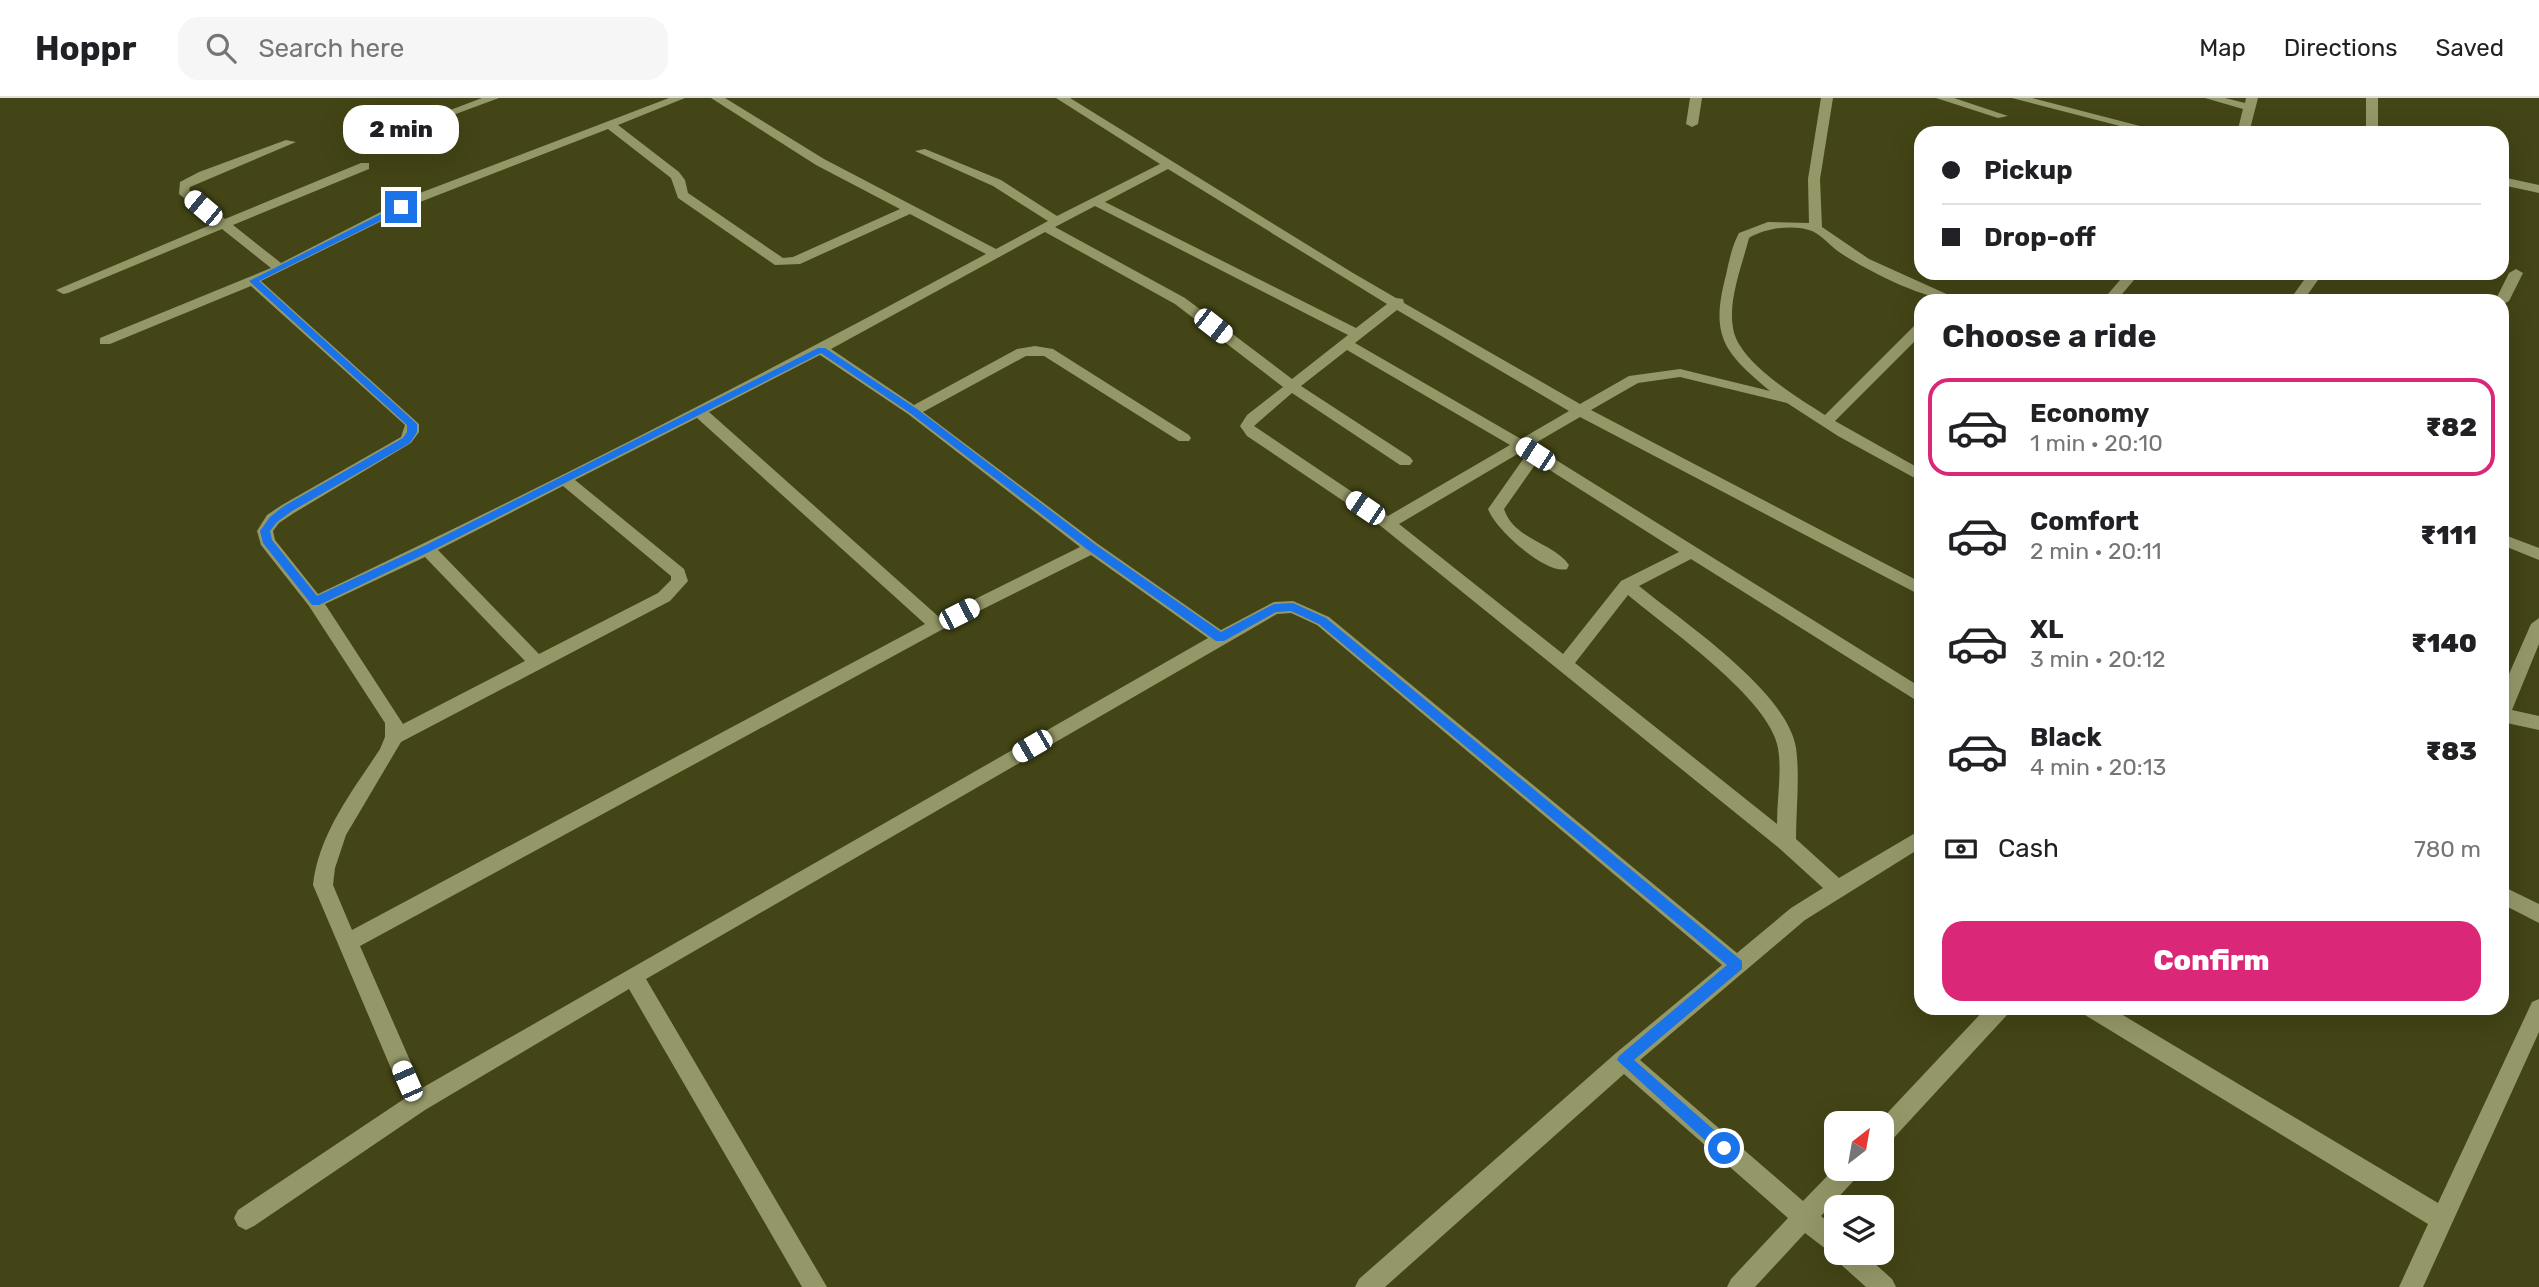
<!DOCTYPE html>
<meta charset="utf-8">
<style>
:root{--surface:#fff;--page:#f6f6f6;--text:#202124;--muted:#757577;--line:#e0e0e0;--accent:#db2777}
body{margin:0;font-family:Rubik,sans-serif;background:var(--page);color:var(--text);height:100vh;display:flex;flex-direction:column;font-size:26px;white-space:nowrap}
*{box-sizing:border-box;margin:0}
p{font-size:23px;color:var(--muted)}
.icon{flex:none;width:38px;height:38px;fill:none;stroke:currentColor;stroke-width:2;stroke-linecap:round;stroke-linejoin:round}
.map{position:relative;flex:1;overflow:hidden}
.panel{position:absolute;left:1914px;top:196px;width:595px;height:721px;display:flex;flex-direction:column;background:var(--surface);border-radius:21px;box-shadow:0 7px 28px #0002}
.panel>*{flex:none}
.guide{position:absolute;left:1914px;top:28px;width:595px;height:154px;border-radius:21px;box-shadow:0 7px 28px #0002;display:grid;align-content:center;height:154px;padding:0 28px;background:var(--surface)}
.needle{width:46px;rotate:31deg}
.buttons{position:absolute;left:1824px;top:1013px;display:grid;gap:14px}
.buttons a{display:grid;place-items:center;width:70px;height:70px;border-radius:14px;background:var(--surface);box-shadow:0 7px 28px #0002;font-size:35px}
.end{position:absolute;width:32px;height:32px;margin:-16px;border:9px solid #1a73e8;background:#fff;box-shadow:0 0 0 4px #fff}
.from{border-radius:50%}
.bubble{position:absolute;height:49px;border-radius:21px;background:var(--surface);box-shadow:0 7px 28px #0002;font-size:23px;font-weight:800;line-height:49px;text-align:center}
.car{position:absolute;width:21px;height:42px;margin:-21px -10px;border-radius:9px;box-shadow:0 0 5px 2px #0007;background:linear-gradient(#fff 24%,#345 0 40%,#fff 0 76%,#345 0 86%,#fff 0)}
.guide b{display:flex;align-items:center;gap:24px;height:66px;font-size:26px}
.guide b+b{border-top:2px solid var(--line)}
.guide i{width:18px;height:18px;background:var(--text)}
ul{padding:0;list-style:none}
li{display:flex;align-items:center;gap:21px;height:98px;margin:0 14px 10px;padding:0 14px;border:4px solid transparent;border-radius:21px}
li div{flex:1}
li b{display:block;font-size:26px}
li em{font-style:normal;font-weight:800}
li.current{border-color:var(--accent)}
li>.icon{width:63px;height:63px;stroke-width:1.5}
h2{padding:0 28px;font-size:32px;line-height:84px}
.pay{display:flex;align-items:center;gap:18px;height:77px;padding:0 28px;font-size:26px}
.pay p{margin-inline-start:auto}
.primary-button{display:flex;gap:14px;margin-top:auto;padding:14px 28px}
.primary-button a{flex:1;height:80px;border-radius:21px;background:var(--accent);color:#fff;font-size:28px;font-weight:800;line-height:80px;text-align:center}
header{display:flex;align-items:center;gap:42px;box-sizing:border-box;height:98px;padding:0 35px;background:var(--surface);border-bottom:2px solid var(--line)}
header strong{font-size:33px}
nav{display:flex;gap:38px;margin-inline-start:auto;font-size:24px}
.search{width:490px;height:63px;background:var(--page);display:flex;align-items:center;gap:18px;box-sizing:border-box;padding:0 24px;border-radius:21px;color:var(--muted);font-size:26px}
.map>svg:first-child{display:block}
</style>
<header>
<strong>Hoppr</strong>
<div class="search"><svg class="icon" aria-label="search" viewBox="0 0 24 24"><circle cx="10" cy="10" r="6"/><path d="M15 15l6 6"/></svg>Search here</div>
<nav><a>Map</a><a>Directions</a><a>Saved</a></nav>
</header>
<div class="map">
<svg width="2539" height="1189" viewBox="0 0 2539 1189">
<rect width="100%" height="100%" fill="#434516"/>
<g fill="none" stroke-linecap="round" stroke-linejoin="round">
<!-- minor -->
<g fill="#949868" fill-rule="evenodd">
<path d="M 482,0 L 499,0 L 426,27 L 416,25 Z"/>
<path d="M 669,0 L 685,0 L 618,27 L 679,74 L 685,82 L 688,95 L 783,160 L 793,159 L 900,111 L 816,67 L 711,0 L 725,0 L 824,61 L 996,151 L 1048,123 L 993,88 L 915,53 L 925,51 L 1001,82 L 1057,118 L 1160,66 L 1056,0 L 1070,0 L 1353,175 L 1396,200 L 1403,201 L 1404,205 L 1580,306 L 1629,278 L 1680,271 L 1770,293 C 1723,254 1710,238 1726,177 C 1729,163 1732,148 1739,135 L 1768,124 L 1809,125 L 1808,81 L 1821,0 L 1833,0 L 1820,81 L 1822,129 L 1869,161 L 1962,203 C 1926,203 1872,175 1842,156 C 1832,150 1822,137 1812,133 C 1794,126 1765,130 1749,140 C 1742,168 1728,201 1733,230 C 1738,264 1797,299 1825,317 L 1917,225 L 1922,224 L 1922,236 L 1835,323 L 1922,372 L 1922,384 L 1838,338 L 1787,305 L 1680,279 L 1638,285 L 1591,312 L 1922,485 L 1922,498 L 1580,319 L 1532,347 L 1922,590 L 1922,606 L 1691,461 L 1639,488 C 1683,524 1787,593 1796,650 C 1800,679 1796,712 1796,741 L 1839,780 L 1922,731 L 1922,749 L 1805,822 L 1640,962 L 1803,1103 L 1836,1069 L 1836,1071 L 1860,1071 L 1857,1079 L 1821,1118 L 1836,1131 L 1836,1155 L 1863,1155 L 1892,1181 L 1896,1189 L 1866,1189 L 1837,1163 L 1835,1158 L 1805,1135 L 1755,1189 L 1727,1189 L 1731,1181 L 1788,1120 L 1624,976 L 1385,1189 L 1355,1189 L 1359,1181 L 1616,955 L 1722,867 L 1317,527 L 1291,515 L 1277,516 L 646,881 L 827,1189 L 802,1189 L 629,891 L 425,1012 L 254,1128 L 246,1132 L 238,1128 L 234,1120 L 238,1112 L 404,1001 L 313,787 C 319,735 352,694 380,651 L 385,639 L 385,625 L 309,508 L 261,447 L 257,433 L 267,417 L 282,407 L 401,339 L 405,327 L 251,188 L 110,246 L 100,246 L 100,240 L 271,170 L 222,131 L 68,195 L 63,196 L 56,192 L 215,125 L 179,96 L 180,84 L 199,74 L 286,42 L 296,44 L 190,89 L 189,92 L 225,121 L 361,65 L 369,65 L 369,71 L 233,127 L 281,165 L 412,98 ZM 608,31 L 671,80 L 678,100 L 775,167 L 800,166 L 910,116 L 986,156 C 766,275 544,389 318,496 L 275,442 L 273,433 L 279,425 L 294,415 L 411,345 L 419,334 L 419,326 L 261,183 L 420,104 ZM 1168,71 L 1387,206 L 1356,230 L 1105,104 ZM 1095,108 L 1348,237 L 1292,281 L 1185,200 L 1055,129 ZM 1045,134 L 1175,206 L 1283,289 L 1247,317 L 1240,328 L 1247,338 L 1382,429 L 1779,750 L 1823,790 L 1791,810 L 1737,855 L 1329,519 L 1293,503 L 1274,504 L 1221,532 L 1098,446 L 923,314 L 1026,258 L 1044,258 L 1179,343 L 1189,343 L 1191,340 L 1189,337 L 1053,251 L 1035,248 L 1017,251 L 914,307 L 831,251 ZM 1397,212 L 1569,313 L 1521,341 L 1355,245 ZM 1347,252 L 1510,347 L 1388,418 L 1254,328 L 1292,295 L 1400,367 L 1410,367 L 1413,363 L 1410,359 L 1301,288 ZM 820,257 L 908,316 L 1080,449 L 939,519 L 709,314 ZM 697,320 L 925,526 L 352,832 L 333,787 L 335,770 L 346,737 L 401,644 L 670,503 L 688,483 L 684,471 L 575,382 ZM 1521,354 L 1526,357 L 1488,411 C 1495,431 1546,477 1567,471 L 1569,467 C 1553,444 1514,442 1504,411 L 1537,364 L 1679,454 L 1621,483 L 1563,556 L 1399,426 ZM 563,388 L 671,478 L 671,482 L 658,495 L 539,556 L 438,452 ZM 1091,457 L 1208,540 L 422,990 L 360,848 L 943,531 ZM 425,459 L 525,563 L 403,626 L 325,506 ZM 1628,497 C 1667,530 1770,601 1778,650 C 1782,673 1777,701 1777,726 L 1575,565 Z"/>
<path d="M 1690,0 L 1702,0 L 1698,26 L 1692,29 L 1686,26 Z"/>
<path d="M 1936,0 L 1954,0 L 2008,18 L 1998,20 Z"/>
<path d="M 2012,0 L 2032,0 L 2167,35 L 2147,35 Z"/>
<path d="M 2205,0 L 2225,0 L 2245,5 L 2246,0 L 2258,0 L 2249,35 L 2237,35 L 2243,11 Z"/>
<rect x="2366" y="0" width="12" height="35"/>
<path d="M 2502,79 L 2539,87 L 2539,95 L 2502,87 Z"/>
<path d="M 2516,171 L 2523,175 L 2509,203 L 2502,207 L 2502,203 L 2495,203 L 2509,175 Z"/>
<path d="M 2126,175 L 2140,175 L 2116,203 L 2102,203 Z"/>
<path d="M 2309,175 L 2323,175 L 2303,203 L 2289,203 Z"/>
<path d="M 2502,436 L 2539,450 L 2539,462 L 2502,447 Z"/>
<path d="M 2539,520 L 2539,546 L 2512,612 L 2539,618 L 2539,632 L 2502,624 L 2502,592 L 2531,526 Z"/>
<path d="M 2502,788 L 2539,806 L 2539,825 L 2502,806 Z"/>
<path d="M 2539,901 L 2539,934 L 2423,1189 L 2399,1189 L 2428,1126 L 2085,917 L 2082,910 L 2111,910 L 2438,1105 L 2532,904 Z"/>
<path d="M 1986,910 L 2010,910 L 2007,917 L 1889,1045 L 1881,1048 L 1881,1026 L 1877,1026 Z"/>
</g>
</g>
<!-- route -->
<path fill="#1a73e8" d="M 401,106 L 404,111 L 259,183 L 417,326 L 417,334 L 410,345 L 292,413 L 277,424 L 270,433 L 272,442 L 317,498 L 424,448 L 818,250 L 825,250 L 917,311 L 1096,447 L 1221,534 L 1274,506 L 1293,505 L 1326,520 L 1742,863 L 1742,871 L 1634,962 L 1729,1045 L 1731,1050 L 1729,1055 L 1719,1055 L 1617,962 L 1619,958 L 1727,867 L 1319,526 L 1291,513 L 1276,514 L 1224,543 L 1216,543 L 1088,452 L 910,315 L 821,255 L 431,453 L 319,507 L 312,507 L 263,445 L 260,433 L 270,419 L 284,408 L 403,340 L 407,334 L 407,327 L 249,183 Z"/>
</svg>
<div class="buttons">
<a><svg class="needle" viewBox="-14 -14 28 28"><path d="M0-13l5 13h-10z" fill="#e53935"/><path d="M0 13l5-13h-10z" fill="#757577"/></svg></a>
<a><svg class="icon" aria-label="layers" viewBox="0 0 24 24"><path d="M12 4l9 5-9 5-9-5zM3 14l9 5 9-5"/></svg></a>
</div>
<i class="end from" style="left:1724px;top:1050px"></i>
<i class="end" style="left:401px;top:109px"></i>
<div class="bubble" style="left:343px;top:7px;width:116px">2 min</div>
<i class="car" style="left:203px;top:110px;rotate:310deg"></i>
<i class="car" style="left:1213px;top:228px;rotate:128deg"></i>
<i class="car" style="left:1535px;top:356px;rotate:303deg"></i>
<i class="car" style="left:1365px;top:410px;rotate:304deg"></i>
<i class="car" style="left:959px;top:516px;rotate:63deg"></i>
<i class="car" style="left:1032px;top:648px;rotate:240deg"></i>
<i class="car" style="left:407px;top:983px;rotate:336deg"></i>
<div class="guide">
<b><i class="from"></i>Pickup</b>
<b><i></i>Drop-off</b>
</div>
<section class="panel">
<h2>Choose a ride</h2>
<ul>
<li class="current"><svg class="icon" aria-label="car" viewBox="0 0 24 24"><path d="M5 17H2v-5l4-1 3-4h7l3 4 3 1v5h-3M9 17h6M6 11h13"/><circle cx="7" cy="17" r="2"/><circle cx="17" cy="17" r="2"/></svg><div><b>Economy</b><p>1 min · 20:10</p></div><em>₹82</em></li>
<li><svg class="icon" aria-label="car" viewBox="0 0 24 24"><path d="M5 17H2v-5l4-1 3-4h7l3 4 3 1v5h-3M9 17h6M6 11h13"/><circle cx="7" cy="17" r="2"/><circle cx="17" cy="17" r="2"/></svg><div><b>Comfort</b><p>2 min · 20:11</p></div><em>₹111</em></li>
<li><svg class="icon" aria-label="car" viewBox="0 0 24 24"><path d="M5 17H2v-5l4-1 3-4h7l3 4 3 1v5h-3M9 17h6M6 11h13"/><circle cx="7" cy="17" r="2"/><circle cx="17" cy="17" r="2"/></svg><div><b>XL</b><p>3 min · 20:12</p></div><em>₹140</em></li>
<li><svg class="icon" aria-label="car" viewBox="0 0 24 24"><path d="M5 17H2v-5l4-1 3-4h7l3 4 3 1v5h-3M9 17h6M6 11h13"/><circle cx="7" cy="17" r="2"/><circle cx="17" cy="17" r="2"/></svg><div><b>Black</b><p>4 min · 20:13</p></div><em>₹83</em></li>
</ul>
<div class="pay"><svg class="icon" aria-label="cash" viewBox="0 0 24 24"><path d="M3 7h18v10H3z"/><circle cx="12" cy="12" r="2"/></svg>Cash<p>780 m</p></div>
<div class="primary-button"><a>Confirm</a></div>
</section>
</div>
